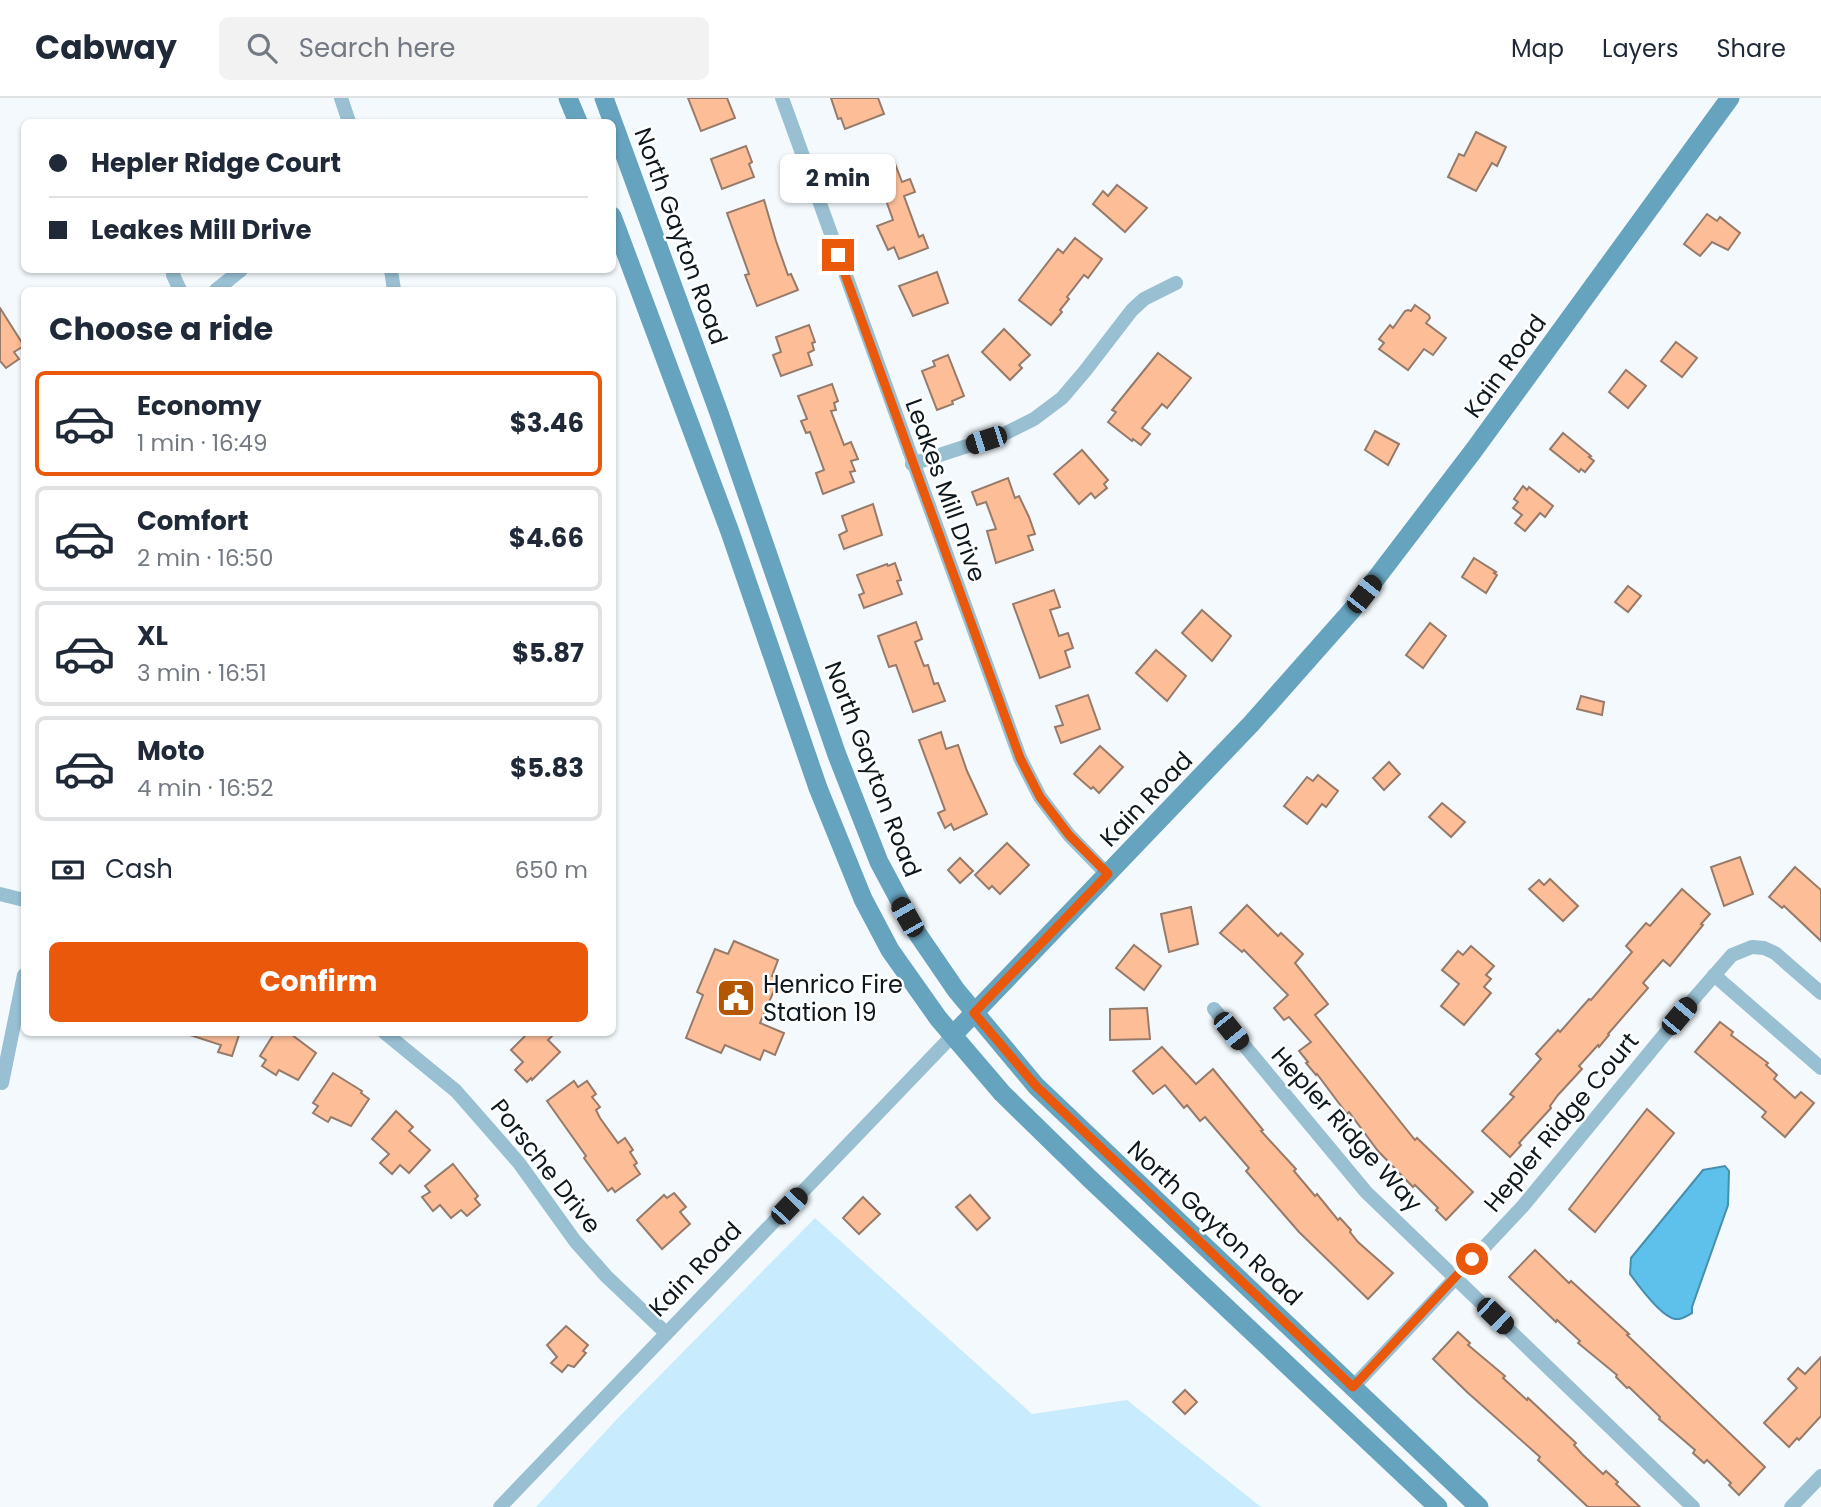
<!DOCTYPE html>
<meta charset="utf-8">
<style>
:root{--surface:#fff;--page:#f2f2f3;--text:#1f2937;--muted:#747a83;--line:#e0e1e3;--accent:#ea580c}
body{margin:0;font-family:Poppins,sans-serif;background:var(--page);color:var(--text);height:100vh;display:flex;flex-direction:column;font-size:26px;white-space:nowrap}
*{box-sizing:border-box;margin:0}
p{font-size:23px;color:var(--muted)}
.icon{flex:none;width:38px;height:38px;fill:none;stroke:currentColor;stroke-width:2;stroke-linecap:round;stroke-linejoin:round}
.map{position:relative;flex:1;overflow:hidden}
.drawer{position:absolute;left:21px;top:189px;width:595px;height:749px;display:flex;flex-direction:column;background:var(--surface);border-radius:10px;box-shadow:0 2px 5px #0004}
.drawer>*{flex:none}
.banner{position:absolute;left:21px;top:21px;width:595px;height:154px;border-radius:10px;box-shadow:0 2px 5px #0004;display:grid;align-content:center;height:154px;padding:0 28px;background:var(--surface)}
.end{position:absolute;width:32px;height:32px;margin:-16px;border:9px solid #ea580c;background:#fff;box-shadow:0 0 0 4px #fff}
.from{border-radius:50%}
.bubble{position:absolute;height:49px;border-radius:10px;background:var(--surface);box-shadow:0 2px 5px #0004;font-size:23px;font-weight:700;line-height:49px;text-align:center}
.car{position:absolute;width:21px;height:42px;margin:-21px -10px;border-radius:9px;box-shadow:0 0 5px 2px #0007;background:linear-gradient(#222 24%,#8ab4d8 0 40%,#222 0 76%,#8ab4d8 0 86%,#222 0)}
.banner b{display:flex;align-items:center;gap:24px;height:66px;font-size:26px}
.banner b+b{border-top:2px solid var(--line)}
.banner i{width:18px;height:18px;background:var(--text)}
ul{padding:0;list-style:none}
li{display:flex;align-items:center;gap:21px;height:105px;margin:0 14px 10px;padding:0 14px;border:4px solid var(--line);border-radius:10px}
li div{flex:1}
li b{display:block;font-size:26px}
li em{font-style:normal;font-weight:700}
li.current{border-color:var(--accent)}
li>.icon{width:63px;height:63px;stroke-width:1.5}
h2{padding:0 28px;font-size:32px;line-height:84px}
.pay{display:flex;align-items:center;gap:18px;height:77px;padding:0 28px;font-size:26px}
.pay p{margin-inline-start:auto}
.action{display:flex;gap:14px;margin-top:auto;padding:14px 28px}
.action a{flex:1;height:80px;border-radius:10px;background:var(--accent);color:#fff;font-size:28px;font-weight:700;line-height:80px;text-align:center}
header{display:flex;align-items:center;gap:42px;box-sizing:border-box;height:98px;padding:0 35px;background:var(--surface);border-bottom:2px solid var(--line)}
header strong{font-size:33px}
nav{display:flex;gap:38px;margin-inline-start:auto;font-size:24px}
.search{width:490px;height:63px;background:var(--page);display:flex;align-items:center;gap:18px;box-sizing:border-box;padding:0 24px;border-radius:10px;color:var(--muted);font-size:26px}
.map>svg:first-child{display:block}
</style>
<header>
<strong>Cabway</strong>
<div class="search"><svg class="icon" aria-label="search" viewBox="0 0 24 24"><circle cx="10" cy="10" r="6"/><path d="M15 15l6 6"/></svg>Search here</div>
<nav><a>Map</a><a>Layers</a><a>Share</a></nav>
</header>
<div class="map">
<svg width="1821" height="1409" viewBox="0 0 1821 1409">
<rect width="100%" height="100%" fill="#f3f9fc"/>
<!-- green -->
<path fill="#c8ecfd" d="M 815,1120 L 1032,1316 L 1127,1302 L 1261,1409 L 536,1409 L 616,1322 Z"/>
<!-- water -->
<path fill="#5ec1ec" stroke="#468fae" stroke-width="2" d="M 1725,1068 L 1729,1073 L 1728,1107 L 1692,1209 L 1692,1215 C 1686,1218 1682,1222 1675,1221 C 1661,1219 1638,1187 1630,1176 L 1631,1160 L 1703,1072 Z"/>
<!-- building -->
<g fill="#fcbd97" stroke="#967b6b" stroke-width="2">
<path d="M 688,0 L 727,0 L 735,20 L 701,33 Z"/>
<path d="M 831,0 L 878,0 L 884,16 L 845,31 L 841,20 L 838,21 Z"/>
<path d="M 1476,34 L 1506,49 L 1497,68 L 1492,65 L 1476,93 L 1448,79 L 1459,56 L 1464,58 Z"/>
<path d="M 746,48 L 752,64 L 749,66 L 754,79 L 722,91 L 711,61 Z"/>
<path d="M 894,63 L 902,84 L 910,81 L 915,94 L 904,98 L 919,139 L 923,137 L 928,150 L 899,161 L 894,149 L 888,152 L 877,128 L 893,122 L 882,91 L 870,96 L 863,75 Z"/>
<path d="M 1117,87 L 1147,110 L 1125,134 L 1093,106 L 1103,93 L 1108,98 Z"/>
<path d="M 764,102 L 776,143 L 788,177 L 791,176 L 798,192 L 757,208 L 745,177 L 749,176 L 727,115 Z"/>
<path d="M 1707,116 L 1717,123 L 1720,119 L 1740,135 L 1728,152 L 1712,144 L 1700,158 L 1684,146 Z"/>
<path d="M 1075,140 L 1102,161 L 1088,180 L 1084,177 L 1067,199 L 1069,201 L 1060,212 L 1062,214 L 1051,227 L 1019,202 L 1058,151 L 1063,155 Z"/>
<path d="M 937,174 L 948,205 L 913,218 L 899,188 Z"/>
<path d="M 1415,207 L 1429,217 L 1430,220 L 1426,225 L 1446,240 L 1433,257 L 1424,251 L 1408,272 L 1379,251 L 1384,245 L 1379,241 L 1390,227 L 1393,230 L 1405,213 L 1408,212 L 1411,213 Z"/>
<path d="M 0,210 L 24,248 L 14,254 L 19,261 L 6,270 L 0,263 Z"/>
<path d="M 809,227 L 815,244 L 812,245 L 814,252 L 808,255 L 812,267 L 781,278 L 773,257 L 781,254 L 776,239 Z"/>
<path d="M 1004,231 L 1030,257 L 1019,267 L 1022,270 L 1010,282 L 982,254 Z"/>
<path d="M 1676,244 L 1697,260 L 1682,279 L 1661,263 Z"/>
<path d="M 1158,255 L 1191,280 L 1167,310 L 1162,306 L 1142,330 L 1150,336 L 1141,347 L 1133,341 L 1132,343 L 1108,324 L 1116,314 L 1112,312 Z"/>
<path d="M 948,257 L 964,298 L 952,303 L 953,306 L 937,312 L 922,273 L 935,268 L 933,263 Z"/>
<path d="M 1626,272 L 1646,288 L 1628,310 L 1609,294 Z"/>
<path d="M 832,286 L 838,303 L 834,305 L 836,312 L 831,313 L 844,347 L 851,344 L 858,361 L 851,363 L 855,373 L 850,374 L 854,384 L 823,396 L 816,375 L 824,372 L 810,334 L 806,335 L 801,323 L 807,321 L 798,298 Z"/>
<path d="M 1375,333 L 1399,346 L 1388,367 L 1365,352 Z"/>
<path d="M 1563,335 L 1591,358 L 1589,359 L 1594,363 L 1585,374 L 1581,371 L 1579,374 L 1550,351 Z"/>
<path d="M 1082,352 L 1108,382 L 1104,386 L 1107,390 L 1095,400 L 1091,395 L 1079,406 L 1054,376 Z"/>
<path d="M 1008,380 L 1015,400 L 1019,398 L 1029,419 L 1035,436 L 1028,438 L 1033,452 L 996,465 L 987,433 L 996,431 L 986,404 L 977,407 L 972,394 Z"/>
<path d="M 1523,388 L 1527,392 L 1529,389 L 1553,408 L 1545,419 L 1540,415 L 1525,433 L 1515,425 L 1522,417 L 1513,410 L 1518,404 L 1514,401 Z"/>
<path d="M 873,406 L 882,437 L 844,451 L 839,437 L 847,433 L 842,418 Z"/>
<path d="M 1474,460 L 1496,474 L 1494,475 L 1497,477 L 1486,495 L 1462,479 Z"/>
<path d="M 895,465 L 901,482 L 897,483 L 902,496 L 864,510 L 859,497 L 864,495 L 857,477 L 887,466 L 888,468 Z"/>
<path d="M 1628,488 L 1641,498 L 1628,514 L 1615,504 Z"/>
<path d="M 1054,492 L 1060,509 L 1050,512 L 1059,538 L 1068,535 L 1073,550 L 1065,553 L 1070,569 L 1040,580 L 1013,506 Z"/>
<path d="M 1202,512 L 1231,538 L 1212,563 L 1182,535 Z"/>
<path d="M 916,524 L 922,541 L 915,544 L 924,568 L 928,567 L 934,586 L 938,585 L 945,603 L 913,614 L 896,567 L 889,569 L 878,538 Z"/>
<path d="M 1430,525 L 1446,538 L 1423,570 L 1406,557 Z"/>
<path d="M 1156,552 L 1186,578 L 1167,603 L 1136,575 Z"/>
<path d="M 1088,597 L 1100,631 L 1061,645 L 1055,629 L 1063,627 L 1056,608 Z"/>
<path d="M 1581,598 L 1604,604 L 1602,617 L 1577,611 Z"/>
<path d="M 941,634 L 946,651 L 958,647 L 967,673 L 987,716 L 954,732 L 951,726 L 945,730 L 938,715 L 945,712 L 919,642 Z"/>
<path d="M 1100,648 L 1123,669 L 1099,695 L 1093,689 L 1091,691 L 1074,676 Z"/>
<path d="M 1389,664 L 1400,676 L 1384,692 L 1373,680 Z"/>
<path d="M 1318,677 L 1338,693 L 1326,709 L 1322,706 L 1307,726 L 1284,708 L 1307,679 L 1313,683 Z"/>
<path d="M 1442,705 L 1465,724 L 1451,739 L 1429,719 Z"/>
<path d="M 1007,745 L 1029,767 L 1000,796 L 992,788 L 989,791 L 975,777 Z"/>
<path d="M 1740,759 L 1753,796 L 1724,808 L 1711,769 Z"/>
<path d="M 960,760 L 973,773 L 960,785 L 948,772 Z"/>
<path d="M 1795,769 L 1821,792 L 1821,843 L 1784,808 L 1782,810 L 1769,799 Z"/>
<path d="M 1550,781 L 1578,808 L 1563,823 L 1529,791 L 1539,782 L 1544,787 Z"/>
<path d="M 1682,791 L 1710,816 L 1701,826 L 1703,827 L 1670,868 L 1663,862 L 1643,885 L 1648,890 L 1608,936 L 1609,937 L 1599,949 L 1598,947 L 1579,968 L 1582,971 L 1558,997 L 1550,1008 L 1551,1010 L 1519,1045 L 1521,1047 L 1510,1059 L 1482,1033 L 1514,999 L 1510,996 L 1541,961 L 1536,956 L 1558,932 L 1560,934 L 1589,901 L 1591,902 L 1632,854 L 1626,848 L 1646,825 L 1650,828 Z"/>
<path d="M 1247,807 L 1278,838 L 1281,835 L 1303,856 L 1295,865 L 1328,906 L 1315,917 L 1415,1042 L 1417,1040 L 1473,1094 L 1446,1122 L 1436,1112 L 1438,1110 L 1415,1087 L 1413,1089 L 1378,1053 L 1349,1014 L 1347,1016 L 1317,976 L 1316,977 L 1306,965 L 1308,964 L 1299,953 L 1311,944 L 1289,919 L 1284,922 L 1274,910 L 1288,897 L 1244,852 L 1242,854 L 1220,835 Z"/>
<path d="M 1191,809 L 1198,846 L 1169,854 L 1161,816 Z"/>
<path d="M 734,843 L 778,862 L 772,878 L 779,881 L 760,925 L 784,935 L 775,957 L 764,952 L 760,962 L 725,947 L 721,955 L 686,940 L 703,897 L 697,894 L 715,851 L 728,856 Z"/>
<path d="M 1134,847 L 1161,868 L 1144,892 L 1116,870 Z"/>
<path d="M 1471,848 L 1494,868 L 1486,877 L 1491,881 L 1484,889 L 1491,895 L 1464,927 L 1441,908 L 1459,886 L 1442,872 L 1458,853 L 1463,857 Z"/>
<path d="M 1147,910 L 1150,941 L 1110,942 L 1110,911 Z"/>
<path d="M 1720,924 L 1733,934 L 1731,937 L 1768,965 L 1766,967 L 1777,977 L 1774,981 L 1795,1000 L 1801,994 L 1814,1005 L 1785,1039 L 1762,1019 L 1766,1014 L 1695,954 Z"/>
<path d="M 190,934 L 240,934 L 232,958 L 218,954 L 221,947 L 190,937 Z"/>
<path d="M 275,934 L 288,934 L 316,955 L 298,982 L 279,972 L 276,977 L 262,968 L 266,962 L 260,958 Z"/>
<path d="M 529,934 L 556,934 L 548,942 L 560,954 L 532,982 L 531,980 L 527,984 L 515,972 L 523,964 L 511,952 Z"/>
<path d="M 1162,949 L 1196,986 L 1213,971 L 1263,1032 L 1261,1033 L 1296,1071 L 1294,1073 L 1315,1098 L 1317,1096 L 1338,1122 L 1340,1120 L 1351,1132 L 1350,1134 L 1358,1144 L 1393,1175 L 1368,1201 L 1299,1134 L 1246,1073 L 1249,1070 L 1205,1019 L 1200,1023 L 1187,1007 L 1184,1010 L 1165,987 L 1153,996 L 1133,973 Z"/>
<path d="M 333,975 L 362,993 L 361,995 L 369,1001 L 351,1028 L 331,1019 L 328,1024 L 313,1015 L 318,1008 L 313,1005 Z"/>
<path d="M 574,983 L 578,989 L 587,983 L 596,996 L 592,999 L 600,1009 L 596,1012 L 600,1020 L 618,1045 L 625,1040 L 633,1052 L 630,1054 L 637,1065 L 634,1067 L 640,1076 L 615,1094 L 612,1090 L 608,1093 L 584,1060 L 586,1058 L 547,1003 Z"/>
<path d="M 1647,1011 L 1674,1035 L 1595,1134 L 1569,1111 Z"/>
<path d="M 396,1013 L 413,1029 L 409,1033 L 430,1052 L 409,1075 L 400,1067 L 392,1076 L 380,1065 L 389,1056 L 372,1041 Z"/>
<path d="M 453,1066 L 478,1098 L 475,1101 L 480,1107 L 467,1118 L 461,1112 L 451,1120 L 440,1107 L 433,1113 L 422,1099 L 430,1094 L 425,1088 Z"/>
<path d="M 674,1095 L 686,1109 L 680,1114 L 690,1126 L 662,1151 L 637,1122 L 664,1097 L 667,1100 Z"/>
<path d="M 970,1097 L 990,1120 L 977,1132 L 956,1109 Z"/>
<path d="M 863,1099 L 880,1116 L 859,1136 L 843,1120 Z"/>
<path d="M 1535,1152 L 1569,1185 L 1571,1183 L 1629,1236 L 1627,1237 L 1765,1369 L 1739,1397 L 1729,1387 L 1731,1385 L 1707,1362 L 1704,1365 L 1693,1355 L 1695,1352 L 1659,1321 L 1660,1319 L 1629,1289 L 1627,1290 L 1616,1279 L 1617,1277 L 1578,1245 L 1580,1243 L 1557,1222 L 1556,1224 L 1509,1179 Z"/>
<path d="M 566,1228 L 588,1247 L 583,1253 L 586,1255 L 574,1269 L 568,1267 L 562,1274 L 551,1265 L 557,1259 L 547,1247 Z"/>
<path d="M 1458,1234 L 1470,1245 L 1468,1247 L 1505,1278 L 1503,1280 L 1527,1302 L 1528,1300 L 1576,1345 L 1574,1347 L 1582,1356 L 1603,1376 L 1606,1373 L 1618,1384 L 1616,1386 L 1640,1409 L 1588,1409 L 1538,1362 L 1540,1359 L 1467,1294 L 1433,1261 Z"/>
<path d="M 1821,1259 L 1821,1318 L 1799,1342 L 1797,1340 L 1789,1349 L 1764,1325 L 1797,1290 L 1788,1281 L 1798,1270 L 1805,1276 Z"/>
<path d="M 1185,1292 L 1197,1304 L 1185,1316 L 1173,1304 Z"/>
</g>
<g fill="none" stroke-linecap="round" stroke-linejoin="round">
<!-- street -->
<g stroke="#98bfd2" stroke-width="14">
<path d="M 341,0 L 349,24"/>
<path d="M 782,0 L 1020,660 L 1040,699 L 1069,737 L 1107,776"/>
<path d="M 174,172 L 173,177 L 180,192"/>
<path d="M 391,172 L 394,192"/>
<path d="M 216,192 L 241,172"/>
<path d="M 912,366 L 1004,336 L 1034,321 L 1062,300 L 1085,273 L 1132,212 L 1144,201 L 1176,185"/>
<path d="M 0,796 L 24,802"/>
<path d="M 1714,877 L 1821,970"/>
<path d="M 1214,911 L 1366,1094 L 1693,1409"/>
<path d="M 384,934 L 456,993 L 519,1065 L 575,1143 L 606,1178 L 666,1235"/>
<path d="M 2,985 L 24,877"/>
<path d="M 1353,1289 L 1523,1108 L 1697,897 L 1732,857 L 1752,849 L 1764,850 L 1775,855 L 1821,895"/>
<path d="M 500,1409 L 953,937"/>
<path d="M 1791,1409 L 1821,1378"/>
</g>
<!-- secondary -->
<g stroke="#66a3bf" stroke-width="19">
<path d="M 568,0 L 578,24"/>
<path d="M 604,0 L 719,315 L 837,657 L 879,764 L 917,835 L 956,892 L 1036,988 L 1479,1409"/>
<path d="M 612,118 L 730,434 L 818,690 L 863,801 L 890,852 L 938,920 L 1002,995 L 1089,1080 L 1438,1409"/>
<path d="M 953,937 L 1251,626 L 1352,512 L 1474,352 L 1730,0"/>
</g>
</g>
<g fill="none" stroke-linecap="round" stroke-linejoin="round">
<!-- route -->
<path stroke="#ea580c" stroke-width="9" d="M 838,157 L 1020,660 L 1040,699 L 1069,737 L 1108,776 L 974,915 L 1036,988 L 1353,1289 L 1472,1161"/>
</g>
<!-- icons -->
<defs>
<g id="civic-square" transform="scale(2.0125)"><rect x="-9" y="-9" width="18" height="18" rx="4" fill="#b45700" stroke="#fff"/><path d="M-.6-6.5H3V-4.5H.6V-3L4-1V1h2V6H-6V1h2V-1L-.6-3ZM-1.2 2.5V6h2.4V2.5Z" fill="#fff"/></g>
</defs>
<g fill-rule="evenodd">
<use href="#civic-square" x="736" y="900"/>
</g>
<g text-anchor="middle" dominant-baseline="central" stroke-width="5" stroke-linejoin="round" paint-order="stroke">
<!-- street labels -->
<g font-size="24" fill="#0d191f" stroke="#fff">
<text transform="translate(681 138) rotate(70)">North Gayton Road</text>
<text transform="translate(1505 268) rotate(-54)">Kain Road</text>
<text transform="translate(946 392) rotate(70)">Leakes Mill Drive</text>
<text transform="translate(873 671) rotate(69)">North Gayton Road</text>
<text transform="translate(1146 701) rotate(-46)">Kain Road</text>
<text transform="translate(1561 1024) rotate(-50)">Hepler Ridge Court</text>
<text transform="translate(1347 1031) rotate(48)">Hepler Ridge Way</text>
<text transform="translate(546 1068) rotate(52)">Porsche Drive</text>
<text transform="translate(1215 1125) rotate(43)">North Gayton Road</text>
<text transform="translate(695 1171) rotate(-46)">Kain Road</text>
</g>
<!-- poi labels -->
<g font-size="24" fill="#0d191f" stroke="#fff" text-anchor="start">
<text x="763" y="886">Henrico Fire<tspan x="763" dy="28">Station 19</tspan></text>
</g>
</g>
</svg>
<i class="end from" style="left:1472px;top:1161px"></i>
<i class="end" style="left:838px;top:157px"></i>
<div class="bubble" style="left:780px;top:56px;width:116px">2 min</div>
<i class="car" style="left:986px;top:342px;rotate:252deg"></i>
<i class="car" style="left:1364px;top:496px;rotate:38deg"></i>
<i class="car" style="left:907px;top:819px;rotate:330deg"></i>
<i class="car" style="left:1679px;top:918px;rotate:40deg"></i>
<i class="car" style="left:1231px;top:933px;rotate:141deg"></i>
<i class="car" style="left:789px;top:1108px;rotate:44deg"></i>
<i class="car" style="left:1495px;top:1218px;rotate:134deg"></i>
<div class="banner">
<b><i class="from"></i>Hepler Ridge Court</b>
<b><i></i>Leakes Mill Drive</b>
</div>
<section class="drawer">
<h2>Choose a ride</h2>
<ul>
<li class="current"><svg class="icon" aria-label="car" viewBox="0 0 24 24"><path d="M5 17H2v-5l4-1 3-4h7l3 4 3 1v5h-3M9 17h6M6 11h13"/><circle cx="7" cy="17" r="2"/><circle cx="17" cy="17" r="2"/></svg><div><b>Economy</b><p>1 min · 16:49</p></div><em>$3.46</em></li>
<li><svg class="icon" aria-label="car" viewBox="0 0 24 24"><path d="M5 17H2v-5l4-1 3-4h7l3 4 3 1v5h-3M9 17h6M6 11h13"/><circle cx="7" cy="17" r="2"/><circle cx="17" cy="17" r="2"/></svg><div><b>Comfort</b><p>2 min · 16:50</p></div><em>$4.66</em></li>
<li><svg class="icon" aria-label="car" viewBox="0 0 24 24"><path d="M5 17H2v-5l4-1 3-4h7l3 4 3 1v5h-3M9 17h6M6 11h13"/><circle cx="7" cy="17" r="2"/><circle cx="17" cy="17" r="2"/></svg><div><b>XL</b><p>3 min · 16:51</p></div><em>$5.87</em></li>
<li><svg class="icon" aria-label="car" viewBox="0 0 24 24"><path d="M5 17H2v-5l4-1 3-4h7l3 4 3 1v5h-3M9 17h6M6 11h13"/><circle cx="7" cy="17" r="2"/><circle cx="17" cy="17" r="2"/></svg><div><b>Moto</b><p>4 min · 16:52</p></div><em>$5.83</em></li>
</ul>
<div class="pay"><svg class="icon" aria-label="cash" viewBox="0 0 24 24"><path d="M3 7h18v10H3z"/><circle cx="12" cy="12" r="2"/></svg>Cash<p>650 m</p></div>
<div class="action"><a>Confirm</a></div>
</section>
</div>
